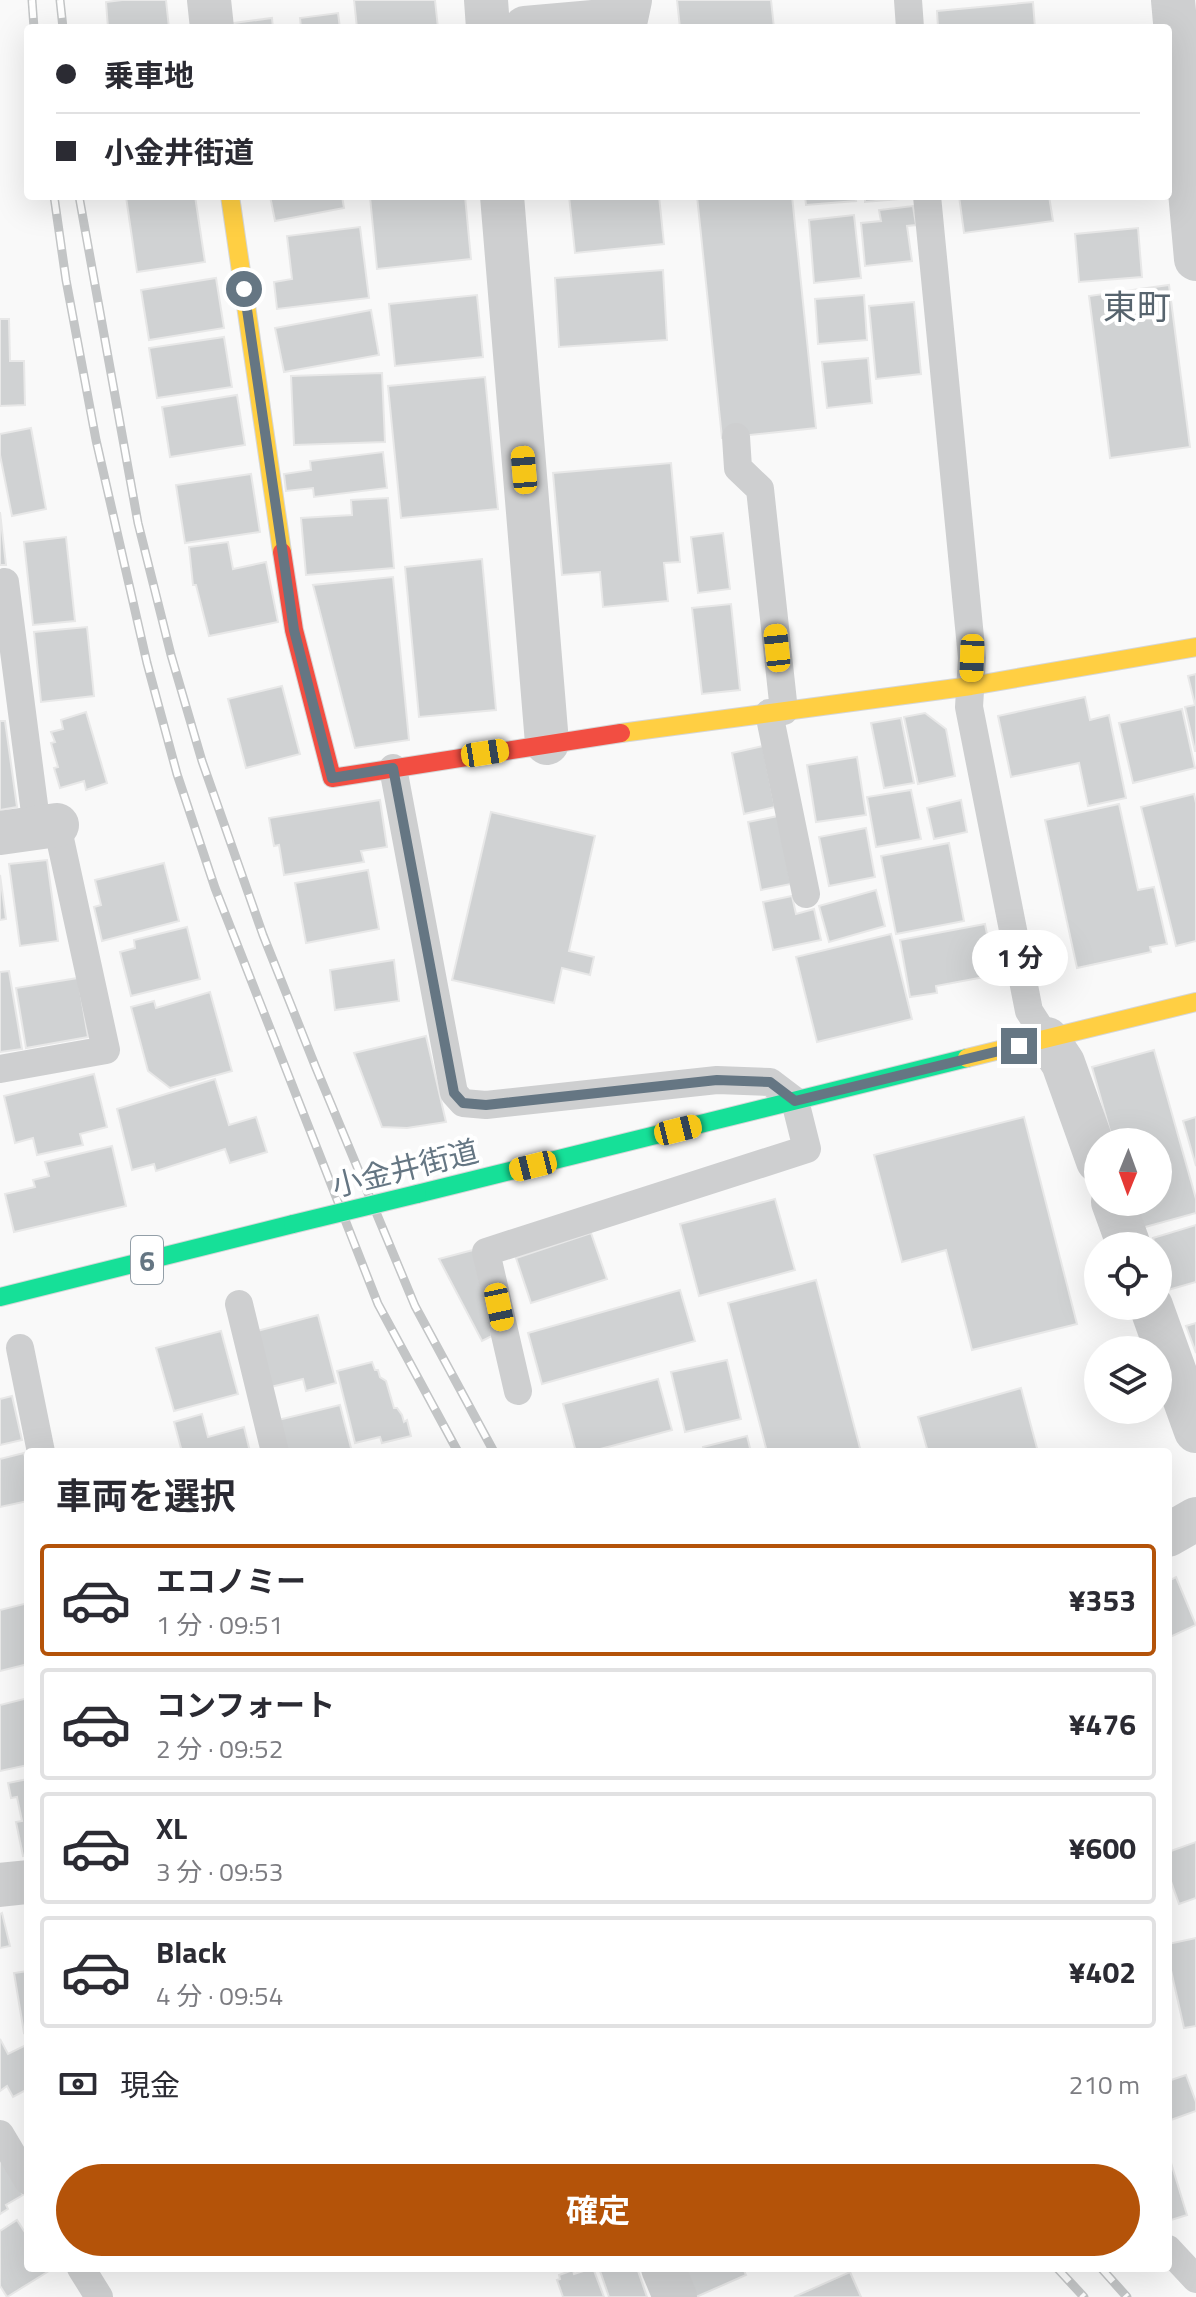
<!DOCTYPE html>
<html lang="ja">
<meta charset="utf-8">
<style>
:root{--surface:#fff;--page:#f7f7f7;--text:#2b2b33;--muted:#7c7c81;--line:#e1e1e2;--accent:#b45309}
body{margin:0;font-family:"Titillium Web","Noto Sans JP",sans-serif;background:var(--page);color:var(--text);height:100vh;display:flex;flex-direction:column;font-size:30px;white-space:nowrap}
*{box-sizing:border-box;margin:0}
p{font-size:26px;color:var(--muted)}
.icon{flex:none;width:44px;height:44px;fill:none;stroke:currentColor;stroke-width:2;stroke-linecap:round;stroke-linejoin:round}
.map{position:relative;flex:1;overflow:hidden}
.panel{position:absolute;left:24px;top:1448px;width:1148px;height:824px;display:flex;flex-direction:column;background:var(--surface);border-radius:8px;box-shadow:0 8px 32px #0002}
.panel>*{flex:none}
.top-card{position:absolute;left:24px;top:24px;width:1148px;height:176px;border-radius:8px;box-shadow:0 8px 32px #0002;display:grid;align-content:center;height:176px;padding:0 32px;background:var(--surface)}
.needle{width:52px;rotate:181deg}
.tools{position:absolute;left:1084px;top:1128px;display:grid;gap:16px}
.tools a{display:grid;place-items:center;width:88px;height:88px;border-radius:50%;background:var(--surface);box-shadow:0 8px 32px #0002;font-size:40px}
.end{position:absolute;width:36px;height:36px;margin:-18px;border:10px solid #657683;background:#fff;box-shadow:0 0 0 4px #fff}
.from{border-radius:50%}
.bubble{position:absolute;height:56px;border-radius:28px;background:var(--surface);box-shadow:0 8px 32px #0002;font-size:26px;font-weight:700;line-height:56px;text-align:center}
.car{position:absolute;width:24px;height:48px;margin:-24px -12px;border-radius:10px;box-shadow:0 0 6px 2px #0007;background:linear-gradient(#f5c518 24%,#345 0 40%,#f5c518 0 76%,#345 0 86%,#f5c518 0)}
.top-card b{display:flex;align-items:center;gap:28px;height:76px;font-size:30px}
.top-card b+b{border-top:2px solid var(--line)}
.top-card i{width:20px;height:20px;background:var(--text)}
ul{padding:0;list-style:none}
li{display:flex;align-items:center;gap:24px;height:112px;margin:0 16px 12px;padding:0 16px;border:4px solid var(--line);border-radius:8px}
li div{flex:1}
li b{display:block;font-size:30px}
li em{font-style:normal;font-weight:700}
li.on{border-color:var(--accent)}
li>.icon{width:72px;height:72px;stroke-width:1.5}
h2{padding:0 32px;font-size:36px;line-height:96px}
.pay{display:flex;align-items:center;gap:20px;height:88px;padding:0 32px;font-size:30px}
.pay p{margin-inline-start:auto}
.button{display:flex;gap:16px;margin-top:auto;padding:16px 32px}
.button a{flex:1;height:92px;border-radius:48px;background:var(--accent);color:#fff;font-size:32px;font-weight:700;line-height:92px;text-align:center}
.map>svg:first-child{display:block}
</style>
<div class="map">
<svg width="1196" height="2297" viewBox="0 0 1196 2297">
<rect width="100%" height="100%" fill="#f9f9f9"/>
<!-- building -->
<g fill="#d0d2d3" stroke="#e8e8e8" stroke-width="2">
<path d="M 122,0 L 166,0 L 169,28 L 108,28 L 106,2 Z"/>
<path d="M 354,0 L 435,0 L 438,28 L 357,28 Z"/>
<path d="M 677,0 L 771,0 L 774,28 L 680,28 Z"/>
<path d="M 1033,2 L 1035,28 L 938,28 L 937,11 Z"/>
<path d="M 338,13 L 340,28 L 301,28 L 300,18 Z"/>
<path d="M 272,18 L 273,28 L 234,28 L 234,23 Z"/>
<path d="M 195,196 L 205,262 L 137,272 L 126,197 Z"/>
<path d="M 270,196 L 342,196 L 344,208 L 275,221 Z"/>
<path d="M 465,196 L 471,259 L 377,269 L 370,197 Z"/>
<path d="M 569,196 L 659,196 L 664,244 L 575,253 Z"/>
<path d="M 697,196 L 792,196 L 816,428 L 722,438 Z"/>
<path d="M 805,196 L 855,196 L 856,201 L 806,205 Z"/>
<path d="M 865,196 L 910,196 L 910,198 L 865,202 Z"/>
<path d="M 959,196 L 1049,196 L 1053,221 L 964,233 Z"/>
<path d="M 913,206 L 916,225 L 907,226 L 912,261 L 865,266 L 861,223 L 881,221 L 879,210 Z"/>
<path d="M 854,215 L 861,278 L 814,283 L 809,220 Z"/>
<path d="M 360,227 L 369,298 L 277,309 L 274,282 L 292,279 L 287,236 Z"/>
<path d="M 1138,228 L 1142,277 L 1079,282 L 1075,234 Z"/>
<path d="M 663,270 L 667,340 L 559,347 L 555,278 Z"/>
<path d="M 216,278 L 224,328 L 149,340 L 141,290 Z"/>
<path d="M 1169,285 L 1190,447 L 1110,458 L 1089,296 Z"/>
<path d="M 477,295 L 483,357 L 395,366 L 389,304 Z"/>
<path d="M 864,295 L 867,340 L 818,344 L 815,299 Z"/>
<path d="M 914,302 L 921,374 L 876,379 L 869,306 Z"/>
<path d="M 371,310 L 379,355 L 284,372 L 275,328 Z"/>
<path d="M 0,319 L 9,319 L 10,361 L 24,361 L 25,405 L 0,406 Z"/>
<path d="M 224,337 L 232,387 L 157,398 L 149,348 Z"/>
<path d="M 868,358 L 872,403 L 827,408 L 822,362 Z"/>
<path d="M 382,373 L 385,442 L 294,445 L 291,376 Z"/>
<path d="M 485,377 L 498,509 L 401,518 L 388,386 Z"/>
<path d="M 237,395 L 245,445 L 170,457 L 162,407 Z"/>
<path d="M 31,428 L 46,509 L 12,516 L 0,455 L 0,434 Z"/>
<path d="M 383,452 L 387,488 L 314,497 L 313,488 L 286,491 L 284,474 L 311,470 L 310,461 Z"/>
<path d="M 671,463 L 680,562 L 664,563 L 668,601 L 603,607 L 600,572 L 562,575 L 553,473 Z"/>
<path d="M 251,474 L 260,532 L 185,543 L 176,485 Z"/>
<path d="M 388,498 L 394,568 L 306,575 L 301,518 L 352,515 L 351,500 Z"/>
<path d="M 0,512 L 6,565 L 0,565 Z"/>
<path d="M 723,533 L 730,589 L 698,593 L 691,537 Z"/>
<path d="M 66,537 L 75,621 L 33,625 L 24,542 Z"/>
<path d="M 228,542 L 233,569 L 266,562 L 278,622 L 209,636 L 196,585 L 193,585 L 189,547 Z"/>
<path d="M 482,559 L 496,710 L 419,717 L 405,567 Z"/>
<path d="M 393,577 L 409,740 L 355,748 L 313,585 Z"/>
<path d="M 731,604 L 740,690 L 702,694 L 692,608 Z"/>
<path d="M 87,627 L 94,696 L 41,702 L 34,632 Z"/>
<path d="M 1196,674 L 1196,751 L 1195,751 L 1185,707 L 1195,705 L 1188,676 Z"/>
<path d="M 282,686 L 300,754 L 246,768 L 228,699 Z"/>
<path d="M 1085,697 L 1090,720 L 1109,715 L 1126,798 L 1088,806 L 1079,763 L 1011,777 L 998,716 Z"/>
<path d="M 1182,709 L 1195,768 L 1133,783 L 1119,723 Z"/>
<path d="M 86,712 L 107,783 L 86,790 L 84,781 L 60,788 L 54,768 L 58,767 L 51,743 L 55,742 L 51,732 L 63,729 L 61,720 Z"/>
<path d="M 925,713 L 946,729 L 955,776 L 918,784 L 904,717 Z"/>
<path d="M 901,718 L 914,783 L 884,788 L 871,723 Z"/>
<path d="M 0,721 L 5,721 L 17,807 L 0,810 Z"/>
<path d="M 763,746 L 775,807 L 744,814 L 732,753 Z"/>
<path d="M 857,757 L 866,815 L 816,822 L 807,765 Z"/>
<path d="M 911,790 L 921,839 L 876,847 L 867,797 Z"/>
<path d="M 1194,794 L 1196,803 L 1196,941 L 1176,946 L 1141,807 Z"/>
<path d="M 380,800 L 387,847 L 361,851 L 364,862 L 284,875 L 279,845 L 274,846 L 269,818 Z"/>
<path d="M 961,800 L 967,832 L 934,839 L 927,808 Z"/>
<path d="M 1119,804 L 1138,890 L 1154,887 L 1167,944 L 1150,947 L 1151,952 L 1077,968 L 1045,820 Z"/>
<path d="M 491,812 L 595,836 L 569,951 L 594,957 L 590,975 L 562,968 L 554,1003 L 452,980 Z"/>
<path d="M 778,816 L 791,884 L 761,890 L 748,822 Z"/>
<path d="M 866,828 L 875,877 L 829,886 L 819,837 Z"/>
<path d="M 949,843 L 964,921 L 896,934 L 881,856 Z"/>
<path d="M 47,860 L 58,941 L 20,946 L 9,864 Z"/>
<path d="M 164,863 L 179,921 L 102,941 L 94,907 L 101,905 L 95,880 Z"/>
<path d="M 368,870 L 379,929 L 306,943 L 295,883 Z"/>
<path d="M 0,875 L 6,919 L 0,920 Z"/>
<path d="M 876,890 L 885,926 L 829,942 L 819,906 Z"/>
<path d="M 792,896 L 796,914 L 814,909 L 821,940 L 773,950 L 763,902 Z"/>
<path d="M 985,924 L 995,975 L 936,986 L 937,993 L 910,997 L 900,940 Z"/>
<path d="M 187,927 L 200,979 L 131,996 L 120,952 L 135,948 L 134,940 Z"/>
<path d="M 891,934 L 912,1019 L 817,1042 L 796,957 Z"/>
<path d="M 394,960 L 399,1001 L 335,1010 L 330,970 Z"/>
<path d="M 9,971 L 22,1049 L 0,1052 L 0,972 Z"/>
<path d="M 78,978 L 88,1037 L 26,1048 L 16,988 Z"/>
<path d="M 210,992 L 232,1071 L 170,1088 L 148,1071 L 131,1007 L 154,1001 L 156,1008 Z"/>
<path d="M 426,1036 L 446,1122 L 407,1128 L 382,1127 L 354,1053 Z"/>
<path d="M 1154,1050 L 1196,1199 L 1196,1213 L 1138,1229 L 1130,1202 L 1158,1202 L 1158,1142 L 1113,1142 L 1092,1067 Z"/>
<path d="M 94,1074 L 107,1127 L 80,1134 L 83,1145 L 37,1155 L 33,1138 L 15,1143 L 4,1096 Z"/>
<path d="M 215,1079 L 229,1125 L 256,1117 L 267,1152 L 230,1163 L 225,1149 L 156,1171 L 154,1164 L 132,1170 L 117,1109 Z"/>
<path d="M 1024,1117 L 1077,1324 L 972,1350 L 946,1250 L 902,1262 L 874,1155 Z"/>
<path d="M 1196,1117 L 1196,1166 L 1183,1121 Z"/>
<path d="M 112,1146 L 126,1206 L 14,1232 L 5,1194 L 35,1187 L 33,1180 L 49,1176 L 45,1162 Z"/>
<path d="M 775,1199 L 795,1270 L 699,1296 L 680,1224 Z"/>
<path d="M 1196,1225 L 1196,1282 L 1168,1290 L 1158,1256 L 1158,1246 L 1155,1246 L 1153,1238 Z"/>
<path d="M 591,1233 L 607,1279 L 531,1303 L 516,1258 Z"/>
<path d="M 473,1250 L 492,1336 L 482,1341 L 439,1259 Z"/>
<path d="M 816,1280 L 861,1452 L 767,1452 L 728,1303 Z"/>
<path d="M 680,1290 L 695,1341 L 542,1384 L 528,1333 Z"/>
<path d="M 318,1315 L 336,1383 L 306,1391 L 303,1379 L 271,1387 L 257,1331 Z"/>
<path d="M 1196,1323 L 1196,1353 L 1186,1326 Z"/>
<path d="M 221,1331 L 238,1394 L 174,1411 L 156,1348 Z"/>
<path d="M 727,1360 L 741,1419 L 685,1432 L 671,1372 Z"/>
<path d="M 372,1362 L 375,1370 L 378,1370 L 380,1377 L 386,1381 L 394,1408 L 397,1408 L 402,1415 L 404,1422 L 407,1420 L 411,1436 L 382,1443 L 380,1437 L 355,1443 L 337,1371 Z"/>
<path d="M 658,1379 L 672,1430 L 589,1452 L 576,1452 L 563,1404 Z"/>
<path d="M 1021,1388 L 1038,1452 L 928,1452 L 918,1417 Z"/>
<path d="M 12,1396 L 22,1440 L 0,1445 L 0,1399 Z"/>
<path d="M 340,1405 L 352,1452 L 286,1452 L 278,1420 Z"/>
<path d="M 202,1414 L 208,1437 L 244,1427 L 250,1452 L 182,1452 L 174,1422 Z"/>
<path d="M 747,1436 L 751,1452 L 704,1452 L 703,1447 Z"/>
<path d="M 24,1453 L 28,1468 L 28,1501 L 0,1507 L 0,1459 Z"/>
<path d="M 1176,1577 L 1196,1625 L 1168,1638 L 1168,1581 Z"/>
<path d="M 28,1603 L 28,1664 L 0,1671 L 0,1610 Z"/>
<path d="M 28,1698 L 28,1765 L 0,1771 L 0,1705 Z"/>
<path d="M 28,1779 L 28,1855 L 23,1856 L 16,1822 L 22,1821 L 17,1797 L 11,1798 L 8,1783 Z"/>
<path d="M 1196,1842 L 1196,1898 L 1179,1904 L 1168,1873 L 1168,1852 Z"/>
<path d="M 2,1913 L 10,1946 L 0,1948 L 0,1914 Z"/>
<path d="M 1196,1938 L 1196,2026 L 1184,2028 L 1168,1957 L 1168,1944 Z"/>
<path d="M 28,1971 L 28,2032 L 24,2033 L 14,1973 Z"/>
<path d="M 0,2039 L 8,2054 L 28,2044 L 28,2089 L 13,2097 L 7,2086 L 0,2091 Z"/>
<path d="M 1186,2075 L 1196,2102 L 1196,2111 L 1168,2121 L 1168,2081 Z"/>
<path d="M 1168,2153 L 1187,2215 L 1168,2221 Z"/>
<path d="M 0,2157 L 23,2195 L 6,2205 L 8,2209 L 0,2214 Z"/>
<path d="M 17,2220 L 28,2237 L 28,2268 L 47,2268 L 49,2271 L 7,2297 L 0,2286 L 0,2231 Z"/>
<path d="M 593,2268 L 604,2297 L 563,2297 L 557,2280 L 560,2279 L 559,2275 L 573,2270 L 574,2274 Z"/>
<path d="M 599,2268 L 637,2268 L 647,2297 L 609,2297 Z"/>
<path d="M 682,2268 L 743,2268 L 746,2275 L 696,2297 Z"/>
<path d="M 850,2272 L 861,2297 L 794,2297 Z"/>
</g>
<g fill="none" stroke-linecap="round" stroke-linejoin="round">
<!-- fast casing -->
<g stroke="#d5d6d7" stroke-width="20">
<g id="fast">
<path d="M 417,1194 L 967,1058"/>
<path d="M 0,1297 L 293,1224"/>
</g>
</g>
<!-- slow casing -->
<g stroke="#d5d6d7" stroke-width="20">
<g id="slow">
<path d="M 230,196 L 282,552"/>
<path d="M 621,733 L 971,686 L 1196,647"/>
<path d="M 967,1058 L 1196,1002"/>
</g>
</g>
<!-- jam casing -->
<g stroke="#d5d6d7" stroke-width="20">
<path id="jam" d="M 282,552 L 294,630 L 332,778 L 621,733"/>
</g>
<!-- lane -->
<g stroke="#cecfd0" stroke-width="28">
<path d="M 908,0 L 910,28"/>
<path d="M 927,196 L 972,658 L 969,707 L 1029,1011 L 1047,1039"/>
<path d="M 736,437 L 738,468 L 760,489 L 784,711"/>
<path d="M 5,582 L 37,828"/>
<path d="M 769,713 L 806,894"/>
<path d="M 393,768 L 454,1093 L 463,1103 L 486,1105 L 717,1080 L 770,1082 L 795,1101 L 807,1149 L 486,1252 L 518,1391"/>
<path d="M 0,1069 L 106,1050 L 57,825"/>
<path d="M 239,1304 L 275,1452"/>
<path d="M 20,1348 L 41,1452"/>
<path d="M 0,2134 L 28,2181"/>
<path d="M 1168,2249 L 1196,2279"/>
<path d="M 81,2268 L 99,2297"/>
</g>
<!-- street -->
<g stroke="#cecfd0" stroke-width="44">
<path d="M 209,0 L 212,28"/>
<path d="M 486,0 L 488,28"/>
<path d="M 1173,0 L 1196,259"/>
<path d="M 525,28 L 626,19 L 630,0"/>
<path d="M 502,196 L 547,743"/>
<path d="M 0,833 L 57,825"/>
<path d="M 1047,1039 L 1063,1063 L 1098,1161"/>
<path d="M 1113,1202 L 1129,1246"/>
<path d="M 1151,1306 L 1196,1431"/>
<path d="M 1168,1535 L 1196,1519"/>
<path d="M 0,1885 L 28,1882"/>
<path d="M 663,2268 L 675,2297"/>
</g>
<!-- fast -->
<use href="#fast" stroke="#16e098" stroke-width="18"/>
<!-- slow -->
<use href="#slow" stroke="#ffcf43" stroke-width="18"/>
<!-- jam -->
<use href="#jam" stroke="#f24e42" stroke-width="18"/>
<!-- rail casing -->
<g stroke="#c3c5c6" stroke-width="9">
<g id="rail">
<path d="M 32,0 L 34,28"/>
<path d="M 60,0 L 63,28"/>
<path d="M 54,196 L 66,280 L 96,440 L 147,663 L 177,774 L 215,888 L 378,1304 L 458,1452"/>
<path d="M 79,196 L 138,523 L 171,655 L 202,761 L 263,935 L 316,1068 L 415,1306 L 494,1452"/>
<path d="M 1057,2268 L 1084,2297"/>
<path d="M 1101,2268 L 1127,2297"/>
</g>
</g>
<!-- rail -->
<use href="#rail" stroke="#fff" stroke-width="6" stroke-dasharray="18" stroke-linecap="butt"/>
<!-- fast-bridge casing -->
<g stroke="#d5d6d7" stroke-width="20" stroke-linecap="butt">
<path id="fast-bridge" d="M 293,1224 L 417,1194"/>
</g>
<!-- fast-bridge -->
<use href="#fast-bridge" stroke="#16e098" stroke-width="18"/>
</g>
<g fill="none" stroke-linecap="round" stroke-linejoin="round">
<!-- route -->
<path stroke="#657683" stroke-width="10" d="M 244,289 L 294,630 L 332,778 L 393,768 L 454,1093 L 463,1103 L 486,1105 L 717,1080 L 770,1082 L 795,1101 L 1019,1046"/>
</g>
<g text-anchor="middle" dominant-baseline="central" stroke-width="8" stroke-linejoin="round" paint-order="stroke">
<!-- shield labels -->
<rect fill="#fff" stroke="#939fa8" stroke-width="2" x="131" y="1236" width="32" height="48" rx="6"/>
<g font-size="28" font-weight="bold" fill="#657683">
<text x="147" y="1260">6</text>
</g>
<!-- street labels -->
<g font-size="30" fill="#657683" stroke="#fff">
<text transform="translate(405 1168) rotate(-14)">小金井街道</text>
</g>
<!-- quarter labels -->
<g font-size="34" fill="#57646e" stroke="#fff">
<text x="1137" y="306">東町</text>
</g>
</g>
</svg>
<div class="tools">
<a><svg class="needle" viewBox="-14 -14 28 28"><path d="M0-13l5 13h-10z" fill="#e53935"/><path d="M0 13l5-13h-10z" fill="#7c7c81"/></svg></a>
<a><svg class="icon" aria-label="locate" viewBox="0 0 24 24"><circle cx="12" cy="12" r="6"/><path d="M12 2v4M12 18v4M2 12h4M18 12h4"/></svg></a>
<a><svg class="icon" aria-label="layers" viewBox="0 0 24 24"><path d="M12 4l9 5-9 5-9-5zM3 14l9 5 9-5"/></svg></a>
</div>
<i class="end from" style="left:244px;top:289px"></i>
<i class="end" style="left:1019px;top:1046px"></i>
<div class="bubble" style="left:972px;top:930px;width:96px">1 分</div>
<i class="car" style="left:524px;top:470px;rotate:355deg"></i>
<i class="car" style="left:777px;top:648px;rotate:354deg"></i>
<i class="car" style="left:972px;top:658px;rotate:182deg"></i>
<i class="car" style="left:485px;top:753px;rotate:81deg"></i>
<i class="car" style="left:678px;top:1130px;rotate:76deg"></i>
<i class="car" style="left:533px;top:1166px;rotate:256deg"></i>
<i class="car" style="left:499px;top:1307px;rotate:168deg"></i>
<div class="top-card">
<b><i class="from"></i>乗車地</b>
<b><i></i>小金井街道</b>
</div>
<section class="panel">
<h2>車両を選択</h2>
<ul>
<li class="on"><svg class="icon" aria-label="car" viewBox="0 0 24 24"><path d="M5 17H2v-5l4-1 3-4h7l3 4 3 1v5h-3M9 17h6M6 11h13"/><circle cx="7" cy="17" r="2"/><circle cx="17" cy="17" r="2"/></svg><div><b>エコノミー</b><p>1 分 · 09:51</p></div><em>¥353</em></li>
<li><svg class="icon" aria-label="car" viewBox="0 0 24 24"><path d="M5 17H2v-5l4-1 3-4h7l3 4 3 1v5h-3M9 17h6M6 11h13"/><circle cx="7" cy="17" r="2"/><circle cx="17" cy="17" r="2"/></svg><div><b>コンフォート</b><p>2 分 · 09:52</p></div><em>¥476</em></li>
<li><svg class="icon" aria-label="car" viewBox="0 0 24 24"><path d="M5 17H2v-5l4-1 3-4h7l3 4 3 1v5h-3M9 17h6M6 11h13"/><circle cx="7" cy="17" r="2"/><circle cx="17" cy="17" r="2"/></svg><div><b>XL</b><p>3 分 · 09:53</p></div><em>¥600</em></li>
<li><svg class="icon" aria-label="car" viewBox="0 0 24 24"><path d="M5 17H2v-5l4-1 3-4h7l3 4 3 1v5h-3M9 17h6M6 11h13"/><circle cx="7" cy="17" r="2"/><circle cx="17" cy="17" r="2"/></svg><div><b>Black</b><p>4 分 · 09:54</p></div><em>¥402</em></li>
</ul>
<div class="pay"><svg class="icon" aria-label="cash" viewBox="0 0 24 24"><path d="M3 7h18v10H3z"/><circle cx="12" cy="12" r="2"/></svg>現金<p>210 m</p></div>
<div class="button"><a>確定</a></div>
</section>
</div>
